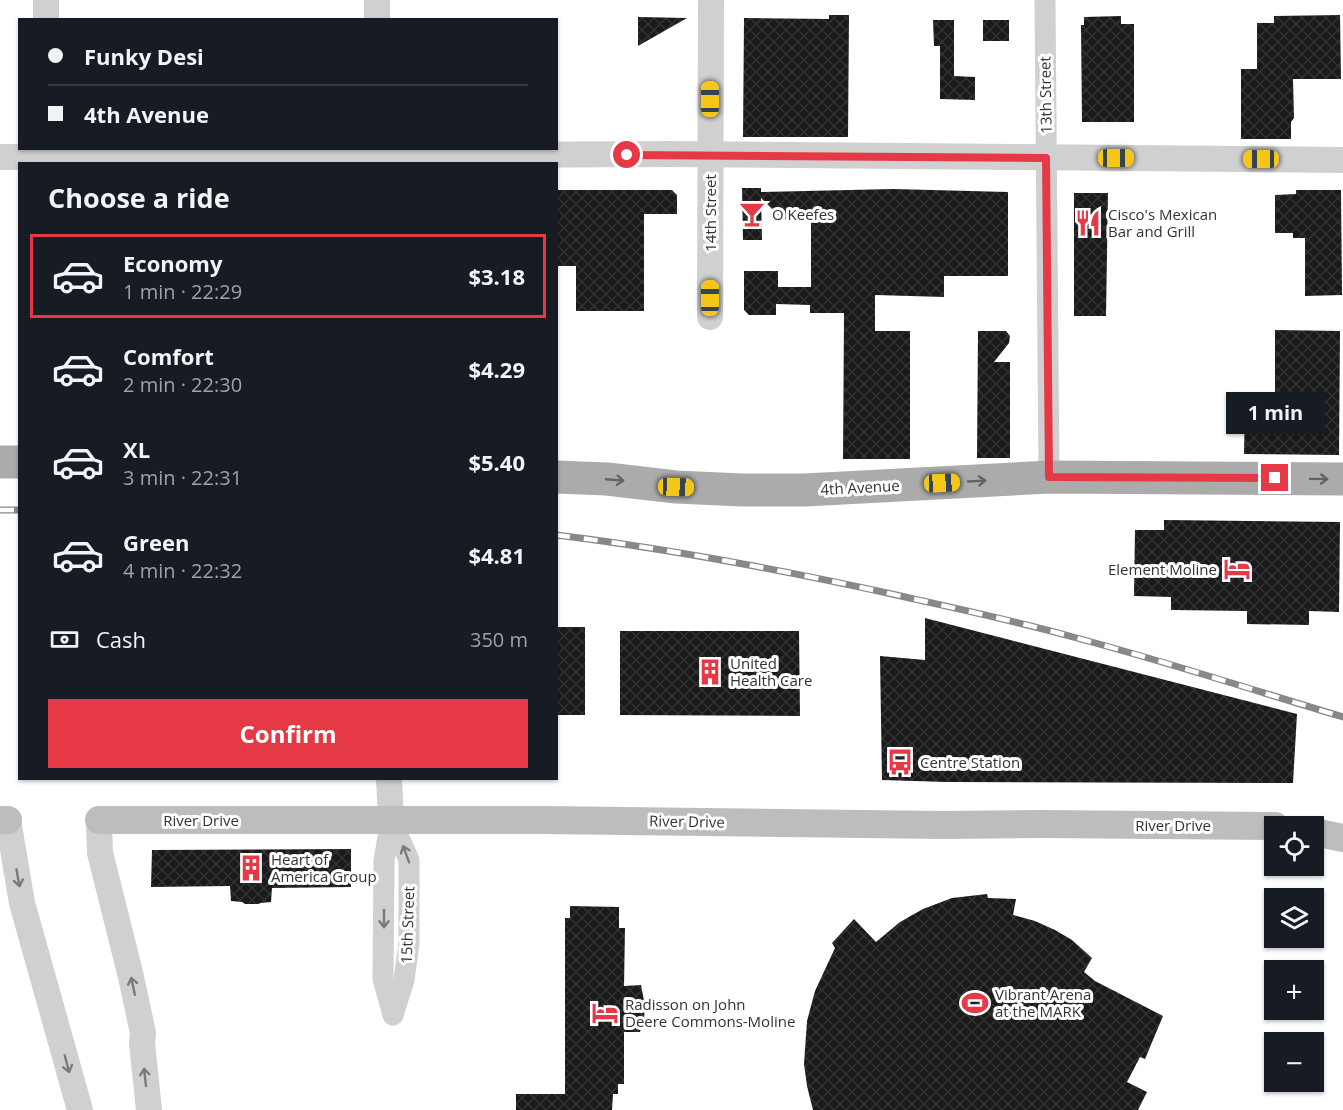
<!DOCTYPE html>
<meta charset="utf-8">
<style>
:root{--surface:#171b24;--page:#20242c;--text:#f1f3f6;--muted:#9ea1a6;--line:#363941;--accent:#e63946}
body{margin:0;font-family:"Open Sans",sans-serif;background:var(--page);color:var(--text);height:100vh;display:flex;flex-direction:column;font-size:22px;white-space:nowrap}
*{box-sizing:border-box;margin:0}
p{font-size:20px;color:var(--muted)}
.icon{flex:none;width:33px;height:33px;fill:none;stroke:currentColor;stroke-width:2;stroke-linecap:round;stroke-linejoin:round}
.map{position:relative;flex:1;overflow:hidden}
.sheet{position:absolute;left:18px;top:162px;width:540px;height:618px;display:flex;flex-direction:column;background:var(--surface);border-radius:0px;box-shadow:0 2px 4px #0004}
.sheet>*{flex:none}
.banner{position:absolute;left:18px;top:18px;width:540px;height:132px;border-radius:0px;box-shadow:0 2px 4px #0004;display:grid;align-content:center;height:132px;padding:0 30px;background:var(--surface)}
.buttons{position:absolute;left:1264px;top:816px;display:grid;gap:12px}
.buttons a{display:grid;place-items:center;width:60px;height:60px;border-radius:0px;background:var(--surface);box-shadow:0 2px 4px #0004;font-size:30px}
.end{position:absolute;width:27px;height:27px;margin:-14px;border:8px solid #e63946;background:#fff;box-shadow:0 0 0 3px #fff}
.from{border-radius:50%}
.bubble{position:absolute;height:42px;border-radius:0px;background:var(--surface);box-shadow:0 2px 4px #0004;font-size:20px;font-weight:700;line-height:42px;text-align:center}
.car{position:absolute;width:18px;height:36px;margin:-18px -9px;border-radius:8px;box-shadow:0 0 4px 2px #0007;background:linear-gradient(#f5c518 24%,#345 0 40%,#f5c518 0 76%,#345 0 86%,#f5c518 0)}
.banner b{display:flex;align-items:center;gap:21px;height:57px;font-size:22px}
.banner b+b{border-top:2px solid var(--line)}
.banner i{width:15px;height:15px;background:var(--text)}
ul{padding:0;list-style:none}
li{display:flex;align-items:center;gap:18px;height:84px;margin:0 12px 9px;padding:0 18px;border:3px solid transparent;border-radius:0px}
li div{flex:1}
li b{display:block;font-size:22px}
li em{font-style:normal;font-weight:700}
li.active{border-color:var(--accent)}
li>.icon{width:54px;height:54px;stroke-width:1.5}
h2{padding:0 30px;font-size:27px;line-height:72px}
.pay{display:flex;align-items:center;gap:15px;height:66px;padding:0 30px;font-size:22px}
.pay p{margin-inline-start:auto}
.cta{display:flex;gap:12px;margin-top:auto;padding:12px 30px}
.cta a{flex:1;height:69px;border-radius:0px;background:var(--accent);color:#fff;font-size:24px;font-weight:700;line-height:69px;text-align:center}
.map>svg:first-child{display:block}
</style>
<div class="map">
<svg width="1343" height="1110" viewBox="0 0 1343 1110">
<defs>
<pattern id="building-cross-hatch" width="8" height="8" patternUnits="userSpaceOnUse" patternTransform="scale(1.5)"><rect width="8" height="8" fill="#1a1a1a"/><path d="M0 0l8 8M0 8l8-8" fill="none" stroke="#333"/></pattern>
</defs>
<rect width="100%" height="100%" fill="#fff"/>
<!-- building -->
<g fill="url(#building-cross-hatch)">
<path d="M 829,15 L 849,15 L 848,137 L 743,137 L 744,18 L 829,19 Z"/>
<path d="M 1340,15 L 1341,79 L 1293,79 L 1294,118 L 1291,122 L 1291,139 L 1241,139 L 1241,69 L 1257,69 L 1257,23 L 1274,23 L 1274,16 Z"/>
<path d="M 1121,16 L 1121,24 L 1134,24 L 1134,122 L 1082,122 L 1081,25 L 1084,25 L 1084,17 Z"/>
<path d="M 638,17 L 687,18 L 638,46 Z"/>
<path d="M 933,20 L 954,20 L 954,76 L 975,77 L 975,100 L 940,99 L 940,46 L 934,46 Z"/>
<rect x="983" y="20" width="26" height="21"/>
<path d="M 742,188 L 761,188 L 761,192 L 893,189 L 1008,192 L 1008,276 L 944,276 L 944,297 L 875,295 L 875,331 L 910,331 L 910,459 L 843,459 L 844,313 L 810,313 L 810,305 L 776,304 L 776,315 L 749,315 L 744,310 L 744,271 L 778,271 L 778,287 L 811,287 L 811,217 L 782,219 L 761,198 L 762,240 L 743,240 Z"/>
<path d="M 556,190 L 672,190 L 677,195 L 677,214 L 644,214 L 644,311 L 576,311 L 576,266 L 556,266 Z"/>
<path d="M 1296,190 L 1341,190 L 1342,295 L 1305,296 L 1305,238 L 1293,238 L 1293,233 L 1275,233 L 1275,195 L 1296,194 Z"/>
<path d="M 1074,193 L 1108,193 L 1106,316 L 1074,316 Z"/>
<path d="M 1275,330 L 1340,331 L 1339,455 L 1244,454 L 1245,399 L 1275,399 Z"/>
<path d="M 978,331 L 1006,331 L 1010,336 L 1009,343 L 994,362 L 1010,362 L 1010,458 L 977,458 Z"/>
<path d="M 1164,520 L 1340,522 L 1339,612 L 1309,611 L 1309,625 L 1247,624 L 1247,611 L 1171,610 L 1171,597 L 1134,596 L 1135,530 L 1164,530 Z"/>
<path d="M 925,618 L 1297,714 L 1293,783 L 946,782 L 882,780 L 880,656 L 925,660 Z"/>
<rect x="556" y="627" width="29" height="88"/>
<path d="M 620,631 L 799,631 L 800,716 L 620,715 Z"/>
<path d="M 351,849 L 351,887 L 272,888 L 271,902 L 261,903 L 258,904 L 245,904 L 242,902 L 231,901 L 230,886 L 151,887 L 152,850 Z"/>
<path d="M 987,894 L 988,898 L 1016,899 L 1013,915 L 1035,921 L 1055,930 L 1072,940 L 1092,958 L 1084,972 L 1095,981 L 1163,1016 L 1145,1059 L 1140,1057 L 1127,1082 L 1147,1092 L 1138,1110 L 813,1110 L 807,1086 L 804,1064 L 807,1021 L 815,991 L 835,948 L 832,943 L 854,919 L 876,942 L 900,922 L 923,909 L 952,898 Z"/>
<path d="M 570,906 L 619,907 L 619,928 L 625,928 L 624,986 L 641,985 L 645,1006 L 644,1020 L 640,1032 L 624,1032 L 624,1084 L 618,1084 L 618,1094 L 613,1094 L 612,1110 L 516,1110 L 516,1094 L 565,1094 L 565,918 L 570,918 Z"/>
</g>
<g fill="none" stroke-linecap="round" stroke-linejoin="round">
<!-- minor -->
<g stroke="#d0d0d0" stroke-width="21">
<path d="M 1045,0 L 1049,477"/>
<path d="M 391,819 L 409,860 L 409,943 L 404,980 L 393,1015"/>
<path d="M 391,819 L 384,861 L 383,979 L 393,1015"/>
</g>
<!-- tertiary -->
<g stroke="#d0d0d0" stroke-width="26">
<path d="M 46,0 L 46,20"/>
<path d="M 377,0 L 377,20"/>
<path d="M 0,157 L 670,154 L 1343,160"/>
<path d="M 710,317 L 711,0"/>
<path d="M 389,778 L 391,819"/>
<path d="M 8,820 L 22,903 L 80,1110"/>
<path d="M 99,820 L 100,853 L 131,977 L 143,1033 L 142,1043 L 149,1110"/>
</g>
<!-- secondary -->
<g stroke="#bdbdbd" stroke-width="28">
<path d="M 0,820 L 8,820"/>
<path d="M 99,820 L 544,820 L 944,825 L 1042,824 L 1275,826"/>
<path d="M 1314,832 L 1343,838"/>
</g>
<!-- primary -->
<g stroke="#ababab" stroke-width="33">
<path d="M 0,462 L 20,462"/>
<path d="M 556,477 L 607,479 L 676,487 L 742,490 L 805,490 L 1049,477 L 1343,479"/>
</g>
<!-- rail casing -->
<g stroke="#888" stroke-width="7">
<g id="rail">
<path d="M 0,510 L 20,510"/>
<path d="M 556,535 C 672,549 787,571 901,596 C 958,609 1016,621 1073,637 C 1164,661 1253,690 1343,717"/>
</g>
</g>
<!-- rail -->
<use href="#rail" stroke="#fff" stroke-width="4.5" stroke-dasharray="14" stroke-linecap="butt"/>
</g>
<!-- one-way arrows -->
<defs><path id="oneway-shaft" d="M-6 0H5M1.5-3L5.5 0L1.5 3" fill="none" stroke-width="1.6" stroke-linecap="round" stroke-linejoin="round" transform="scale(1.5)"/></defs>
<g stroke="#636363">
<use href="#oneway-shaft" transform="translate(1319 479) rotate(1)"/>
<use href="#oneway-shaft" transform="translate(615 480) rotate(5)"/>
<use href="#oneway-shaft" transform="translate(977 481) rotate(-3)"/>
</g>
<g stroke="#7a7a7a">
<use href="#oneway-shaft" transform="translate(406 854) rotate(-110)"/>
<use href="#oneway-shaft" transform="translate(18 878) rotate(80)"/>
<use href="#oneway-shaft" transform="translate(384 919) rotate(90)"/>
<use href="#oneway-shaft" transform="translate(133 986) rotate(-102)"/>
<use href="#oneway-shaft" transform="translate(67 1064) rotate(75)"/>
<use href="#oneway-shaft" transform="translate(145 1077) rotate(-96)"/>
</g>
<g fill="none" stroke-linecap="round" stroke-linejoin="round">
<!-- route -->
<path stroke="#e63946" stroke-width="8" d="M 627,155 L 1046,158 L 1049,477 L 1275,478"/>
</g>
<!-- icons -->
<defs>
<g id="bar-bare" transform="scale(2.07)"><path d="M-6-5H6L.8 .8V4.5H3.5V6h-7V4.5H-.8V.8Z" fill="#e63946" stroke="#fff" stroke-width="2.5" paint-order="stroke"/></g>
<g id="restaurant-bare" transform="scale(2.07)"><path d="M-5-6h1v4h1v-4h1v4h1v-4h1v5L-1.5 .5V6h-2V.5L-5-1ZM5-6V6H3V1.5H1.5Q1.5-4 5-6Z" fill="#e63946" stroke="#fff" stroke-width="2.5" paint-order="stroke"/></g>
<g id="hotel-bare" transform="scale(2.07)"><path d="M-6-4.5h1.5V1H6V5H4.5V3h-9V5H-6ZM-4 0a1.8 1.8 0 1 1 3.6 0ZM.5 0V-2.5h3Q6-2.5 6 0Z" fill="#e63946" stroke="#fff" stroke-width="2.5" paint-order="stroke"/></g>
<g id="building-bare" transform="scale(2.07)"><path d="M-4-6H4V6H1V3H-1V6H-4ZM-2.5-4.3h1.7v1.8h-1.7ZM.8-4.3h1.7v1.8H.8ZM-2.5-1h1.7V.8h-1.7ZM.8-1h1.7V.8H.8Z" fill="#e63946" stroke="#fff" stroke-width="2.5" paint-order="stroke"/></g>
<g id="bus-bare" transform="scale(2.07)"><path d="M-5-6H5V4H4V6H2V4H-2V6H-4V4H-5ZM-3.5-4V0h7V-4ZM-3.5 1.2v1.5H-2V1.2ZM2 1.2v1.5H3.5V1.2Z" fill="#e63946" stroke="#fff" stroke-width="2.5" paint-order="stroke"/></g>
<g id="stadium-bare" transform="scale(2.07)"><path d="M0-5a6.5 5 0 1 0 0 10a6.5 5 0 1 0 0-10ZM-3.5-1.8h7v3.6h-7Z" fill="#e63946" stroke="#fff" stroke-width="2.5" paint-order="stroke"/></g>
</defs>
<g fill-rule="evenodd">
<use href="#bar-bare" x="752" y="214"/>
<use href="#restaurant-bare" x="1088" y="223"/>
<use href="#hotel-bare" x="1237" y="569"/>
<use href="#building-bare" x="710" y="672"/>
<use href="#bus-bare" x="900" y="762"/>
<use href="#building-bare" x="251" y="868"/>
<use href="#stadium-bare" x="975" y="1003"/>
<use href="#hotel-bare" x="605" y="1013"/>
</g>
<g text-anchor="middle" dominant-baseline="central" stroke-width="6" stroke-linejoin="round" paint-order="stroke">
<!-- street labels -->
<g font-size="15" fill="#333" stroke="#fff">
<text transform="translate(1045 95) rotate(-91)">13th Street</text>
<text transform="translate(710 213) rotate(-90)">14th Street</text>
<text transform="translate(860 487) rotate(-3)">4th Avenue</text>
<text x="201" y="820">River Drive</text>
<text transform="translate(687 821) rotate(1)">River Drive</text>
<text x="1173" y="825">River Drive</text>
<text transform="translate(407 925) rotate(-88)">15th Street</text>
</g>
<!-- poi labels -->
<g font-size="15" fill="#333" stroke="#fff" text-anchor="start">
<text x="772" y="214">O Keefes</text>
<text x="1108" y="214">Cisco's Mexican<tspan x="1108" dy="17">Bar and Grill</tspan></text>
<text x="1217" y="569" text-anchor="end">Element Moline</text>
<text x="730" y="663">United<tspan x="730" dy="17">Health Care</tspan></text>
<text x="920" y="762">Centre Station</text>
<text x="271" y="859">Heart of<tspan x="271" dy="17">America Group</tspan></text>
<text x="995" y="994">Vibrant Arena<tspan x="995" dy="17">at the MARK</tspan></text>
<text x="625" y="1004">Radisson on John<tspan x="625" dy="17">Deere Commons-Moline</tspan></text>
</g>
</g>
</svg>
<div class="buttons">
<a><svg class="icon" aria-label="locate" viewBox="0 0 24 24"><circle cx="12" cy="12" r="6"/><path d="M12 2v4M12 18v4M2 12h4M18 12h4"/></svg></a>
<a><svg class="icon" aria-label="layers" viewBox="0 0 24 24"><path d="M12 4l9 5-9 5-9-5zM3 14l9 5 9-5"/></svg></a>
<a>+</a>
<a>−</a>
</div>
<i class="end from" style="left:627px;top:155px"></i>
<i class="end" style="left:1275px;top:478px"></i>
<div class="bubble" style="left:1226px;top:392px;width:99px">1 min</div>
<i class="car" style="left:710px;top:99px;rotate:0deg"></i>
<i class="car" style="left:1116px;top:158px;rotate:90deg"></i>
<i class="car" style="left:1261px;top:159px;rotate:270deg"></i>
<i class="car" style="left:710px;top:298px;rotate:0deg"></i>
<i class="car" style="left:942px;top:483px;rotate:87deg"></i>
<i class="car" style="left:676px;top:487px;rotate:92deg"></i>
<div class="banner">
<b><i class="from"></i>Funky Desi</b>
<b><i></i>4th Avenue</b>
</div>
<section class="sheet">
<h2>Choose a ride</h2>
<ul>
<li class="active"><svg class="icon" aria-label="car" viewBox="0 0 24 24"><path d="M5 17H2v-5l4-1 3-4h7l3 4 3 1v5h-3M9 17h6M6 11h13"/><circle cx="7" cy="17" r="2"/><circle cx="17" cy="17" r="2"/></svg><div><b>Economy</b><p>1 min · 22:29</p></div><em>$3.18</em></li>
<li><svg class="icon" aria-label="car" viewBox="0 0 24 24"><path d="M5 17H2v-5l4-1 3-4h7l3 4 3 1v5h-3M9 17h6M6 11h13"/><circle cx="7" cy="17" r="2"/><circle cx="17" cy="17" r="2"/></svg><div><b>Comfort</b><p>2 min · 22:30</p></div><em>$4.29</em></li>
<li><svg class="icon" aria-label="car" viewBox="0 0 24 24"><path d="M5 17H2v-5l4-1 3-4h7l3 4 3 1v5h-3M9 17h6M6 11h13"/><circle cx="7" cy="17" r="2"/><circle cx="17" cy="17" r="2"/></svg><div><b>XL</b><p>3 min · 22:31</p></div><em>$5.40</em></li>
<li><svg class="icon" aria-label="car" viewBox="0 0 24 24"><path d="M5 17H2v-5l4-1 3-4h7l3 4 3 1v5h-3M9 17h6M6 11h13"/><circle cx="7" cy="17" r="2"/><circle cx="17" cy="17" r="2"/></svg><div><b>Green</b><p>4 min · 22:32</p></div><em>$4.81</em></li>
</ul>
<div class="pay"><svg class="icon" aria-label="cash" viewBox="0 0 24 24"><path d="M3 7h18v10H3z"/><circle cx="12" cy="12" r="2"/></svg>Cash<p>350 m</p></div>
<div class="cta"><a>Confirm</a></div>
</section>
</div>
